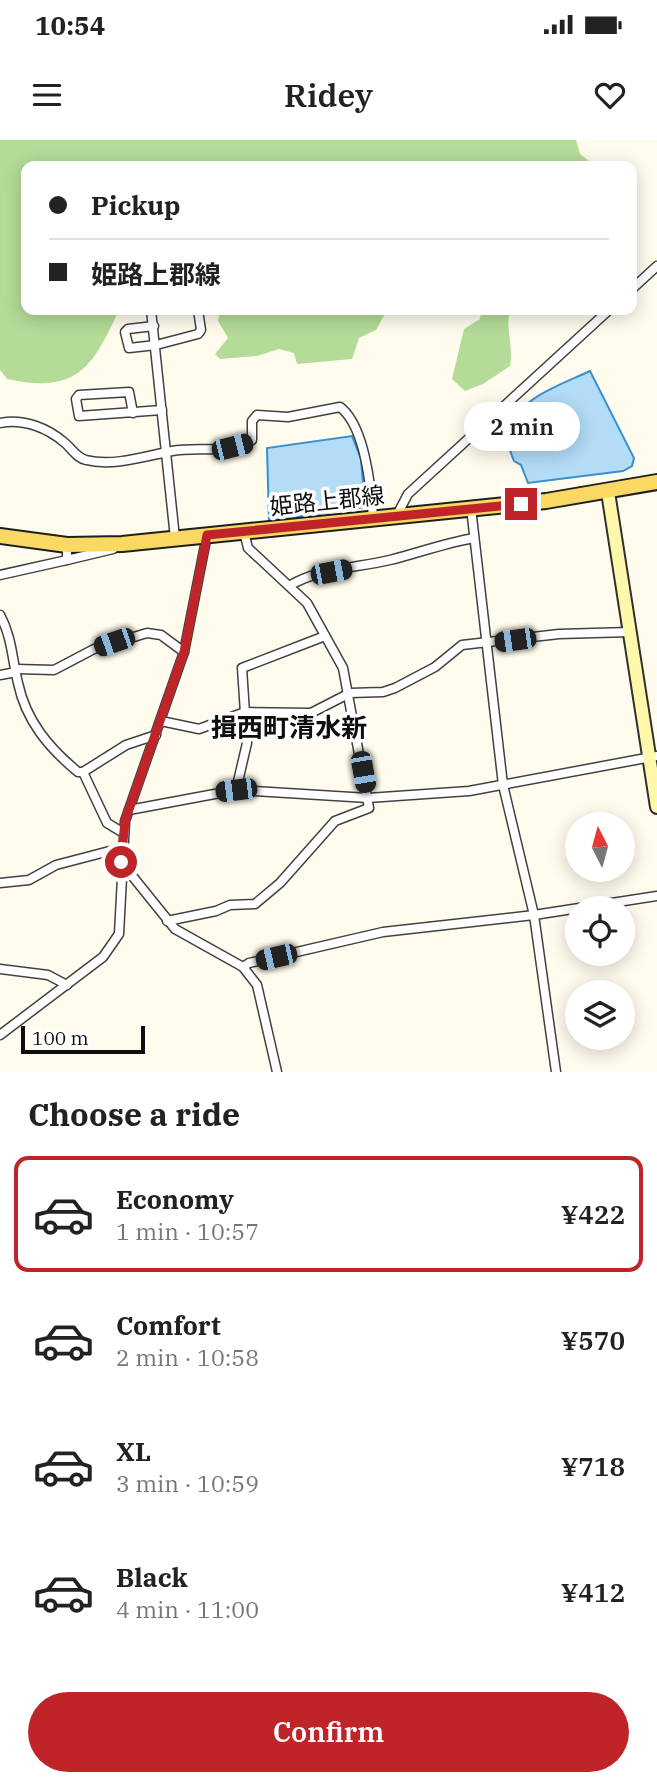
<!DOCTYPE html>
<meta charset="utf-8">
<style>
:root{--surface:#fff;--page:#f6f6f6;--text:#222;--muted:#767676;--line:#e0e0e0;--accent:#bf2429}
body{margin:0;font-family:"IBM Plex Serif","Noto Sans JP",serif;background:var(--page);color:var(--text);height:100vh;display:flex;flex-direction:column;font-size:26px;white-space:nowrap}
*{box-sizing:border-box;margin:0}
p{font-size:23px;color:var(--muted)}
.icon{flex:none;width:38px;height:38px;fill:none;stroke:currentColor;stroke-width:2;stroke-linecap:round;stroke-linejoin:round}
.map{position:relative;height:932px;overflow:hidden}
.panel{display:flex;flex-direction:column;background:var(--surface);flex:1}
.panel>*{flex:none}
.banner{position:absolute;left:21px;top:21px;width:616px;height:154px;border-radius:14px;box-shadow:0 4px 18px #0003;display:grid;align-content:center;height:154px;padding:0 28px;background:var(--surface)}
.needle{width:46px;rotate:354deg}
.buttons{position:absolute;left:565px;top:672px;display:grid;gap:14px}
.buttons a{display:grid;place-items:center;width:70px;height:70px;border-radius:50%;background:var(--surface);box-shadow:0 4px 18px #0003;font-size:35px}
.scale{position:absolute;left:21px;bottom:18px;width:124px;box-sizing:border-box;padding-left:7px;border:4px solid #0e0e0e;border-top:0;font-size:19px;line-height:24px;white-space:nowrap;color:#0e0e0e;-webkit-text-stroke:5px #fff;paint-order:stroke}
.end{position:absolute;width:32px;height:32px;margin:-16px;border:9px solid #bf2429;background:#fff;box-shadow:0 0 0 4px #fff}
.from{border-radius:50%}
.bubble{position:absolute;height:49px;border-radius:24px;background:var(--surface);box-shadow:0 4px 18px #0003;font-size:23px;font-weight:600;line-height:49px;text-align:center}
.car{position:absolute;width:21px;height:42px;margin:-21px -10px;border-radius:9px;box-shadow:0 0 5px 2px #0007;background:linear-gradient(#222 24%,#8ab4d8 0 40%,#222 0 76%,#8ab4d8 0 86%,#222 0)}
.banner b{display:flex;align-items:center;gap:24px;height:66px;font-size:26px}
.banner b+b{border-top:2px solid var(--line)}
.banner i{width:18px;height:18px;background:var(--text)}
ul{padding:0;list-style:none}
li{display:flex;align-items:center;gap:21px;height:116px;margin:0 14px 10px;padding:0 14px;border:4px solid transparent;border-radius:14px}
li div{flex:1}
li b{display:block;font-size:26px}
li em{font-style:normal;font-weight:600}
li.selected{border-color:var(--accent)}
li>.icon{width:63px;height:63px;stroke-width:1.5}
h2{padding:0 28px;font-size:32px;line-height:84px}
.cta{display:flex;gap:14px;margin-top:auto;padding:14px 28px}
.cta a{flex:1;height:80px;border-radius:42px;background:var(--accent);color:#fff;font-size:28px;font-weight:600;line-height:80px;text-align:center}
.status{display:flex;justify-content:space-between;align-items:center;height:49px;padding:0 35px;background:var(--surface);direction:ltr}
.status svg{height:19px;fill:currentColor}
header{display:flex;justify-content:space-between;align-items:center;height:91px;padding:0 28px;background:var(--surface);font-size:32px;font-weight:600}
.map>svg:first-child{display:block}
</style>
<div class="status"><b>10:54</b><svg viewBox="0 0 49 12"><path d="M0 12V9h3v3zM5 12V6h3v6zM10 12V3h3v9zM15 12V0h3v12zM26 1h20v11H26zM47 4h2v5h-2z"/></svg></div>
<header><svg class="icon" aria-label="menu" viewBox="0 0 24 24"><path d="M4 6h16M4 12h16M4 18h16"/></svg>Ridey<svg class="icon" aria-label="heart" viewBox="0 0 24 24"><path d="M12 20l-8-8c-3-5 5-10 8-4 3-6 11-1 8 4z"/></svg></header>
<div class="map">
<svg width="657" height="932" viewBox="0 0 657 932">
<rect width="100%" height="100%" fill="#fffcee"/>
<!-- forest -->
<g fill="#b4db97">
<path d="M 0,0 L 576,0 L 580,14 L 596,26 L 26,26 L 26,170 L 119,170 C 92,229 76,254 7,239 L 0,230 Z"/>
<path d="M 220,170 L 387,170 L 376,190 L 359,198 L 352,219 L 297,224 L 294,213 L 279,209 L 257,216 L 220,219 L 215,214 L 228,198 L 218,181 Z"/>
<path d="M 482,170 L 510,170 C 505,190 514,206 510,226 L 483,244 L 465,251 L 452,239 L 464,189 L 480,179 Z"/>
</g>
<!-- water -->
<g fill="#b3dcf7" stroke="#3990ce" stroke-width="2">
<path d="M 590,231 L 634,318 L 632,326 L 623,331 L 528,343 L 521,325 L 514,321 C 511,313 506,302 507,294 C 514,259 563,244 590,231 Z"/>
<path d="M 352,296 L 361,319 L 365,367 L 269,381 L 267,308 Z"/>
</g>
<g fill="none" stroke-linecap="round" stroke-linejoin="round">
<!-- street casing -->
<g stroke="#414141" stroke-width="11">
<g id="street">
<path d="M 632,149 L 657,126"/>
<path d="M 151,170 L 175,398"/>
<path d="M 154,186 L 128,189 L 125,192 L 129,208 L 156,205 L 198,194 L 201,190 L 198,170"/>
<path d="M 133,273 L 129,252 L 79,255 L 76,259 L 79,276 L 162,270"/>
<path d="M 0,283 C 23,278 48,288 65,303 C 72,309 77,318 86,320 C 113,327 146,316 172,311 C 197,306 231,315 252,300 L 252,281 L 257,275 L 288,277 L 340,267 C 365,286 371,348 373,378"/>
<path d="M 471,368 L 503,645 L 534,775 L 556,932"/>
<path d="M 397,375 L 408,354 L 609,170"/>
<path d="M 67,420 L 113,409"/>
<path d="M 0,435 L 67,420 L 67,405"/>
<path d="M 289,446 C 319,428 356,428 390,420 C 418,413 445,403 474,398"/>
<path d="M 0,475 C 12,497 12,519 18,543 C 26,581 49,608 78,632 L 83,632"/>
<path d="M 16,529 L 54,530 L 94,509 L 147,493 L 161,495 L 184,512"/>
<path d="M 0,535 L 16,532"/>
<path d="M 161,581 L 199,589 L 245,572 L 311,573 L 350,553 L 383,552 L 395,548 L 435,527 L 462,505 L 559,494 L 630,492"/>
<path d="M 236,650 L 247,603 L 242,528 L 325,496"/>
<path d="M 129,670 L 236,650 L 368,658 L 469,651 L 657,616"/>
<path d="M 122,692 L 107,683 L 83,632 L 126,605 L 156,595"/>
<path d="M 121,722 L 175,789 L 243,827 L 257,845 L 277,932"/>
<path d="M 0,743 L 29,740 L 56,725 L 121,708"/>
<path d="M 167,781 L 216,771 L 230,765 L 255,764 L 280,743 L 335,681 L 369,668 L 343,528 L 307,463 L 248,408 L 244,392"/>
<path d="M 243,827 L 249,823 L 383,792 L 534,775 L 657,756"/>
<path d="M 0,829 L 48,835 L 67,845"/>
<path d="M 0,895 L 103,817 L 119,794 L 125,681 L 184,512 L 207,395"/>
</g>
</g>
<!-- secondary casing -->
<g stroke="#303030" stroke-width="16">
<path id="secondary" d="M 608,352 L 657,667"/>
</g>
<!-- primary casing -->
<g stroke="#1f1f1f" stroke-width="18">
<path id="primary" d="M 0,396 L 67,405 L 122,404 L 546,361 L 657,342"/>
</g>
<!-- street -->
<use href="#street" stroke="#fff" stroke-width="8"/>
<!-- secondary -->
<use href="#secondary" stroke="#fff7a9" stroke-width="12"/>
<!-- primary -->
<use href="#primary" stroke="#f9d864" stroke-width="14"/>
</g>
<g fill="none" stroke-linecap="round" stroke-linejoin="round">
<!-- route -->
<path stroke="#bf2429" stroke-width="9" d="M 121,722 L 125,681 L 184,512 L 207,395 L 521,364"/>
</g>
<g text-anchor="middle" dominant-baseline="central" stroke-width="7" stroke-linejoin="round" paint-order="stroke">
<!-- street labels -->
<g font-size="23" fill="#0e0e0e" stroke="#fff">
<text transform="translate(327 360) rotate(-6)">姫路上郡線</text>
</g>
<!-- quarter labels -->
<g font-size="26" font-weight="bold" fill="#0e0e0e" stroke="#fff">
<text x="289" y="587">揖西町清水新</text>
</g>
</g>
</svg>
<div class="buttons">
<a><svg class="needle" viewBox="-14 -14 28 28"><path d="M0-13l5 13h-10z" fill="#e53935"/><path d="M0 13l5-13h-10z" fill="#767676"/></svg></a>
<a><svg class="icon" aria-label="locate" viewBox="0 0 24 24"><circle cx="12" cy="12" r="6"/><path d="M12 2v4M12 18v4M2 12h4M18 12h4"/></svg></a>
<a><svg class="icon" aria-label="layers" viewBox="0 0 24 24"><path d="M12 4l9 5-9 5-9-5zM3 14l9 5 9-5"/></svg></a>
</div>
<div class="scale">100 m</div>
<i class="end from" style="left:121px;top:722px"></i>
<i class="end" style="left:521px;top:364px"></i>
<div class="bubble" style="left:464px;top:262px;width:116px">2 min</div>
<i class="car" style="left:232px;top:307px;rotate:76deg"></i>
<i class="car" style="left:331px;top:432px;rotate:79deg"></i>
<i class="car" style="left:515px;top:500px;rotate:262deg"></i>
<i class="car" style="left:114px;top:502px;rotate:251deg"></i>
<i class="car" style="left:363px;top:632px;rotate:170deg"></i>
<i class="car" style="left:236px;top:650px;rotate:263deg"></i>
<i class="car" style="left:276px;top:817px;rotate:257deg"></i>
<div class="banner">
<b><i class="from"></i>Pickup</b>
<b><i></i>姫路上郡線</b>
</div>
</div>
<section class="panel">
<h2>Choose a ride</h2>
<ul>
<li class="selected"><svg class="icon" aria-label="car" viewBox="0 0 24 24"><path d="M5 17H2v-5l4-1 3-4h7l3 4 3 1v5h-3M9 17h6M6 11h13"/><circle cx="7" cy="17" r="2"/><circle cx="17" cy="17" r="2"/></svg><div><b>Economy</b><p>1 min · 10:57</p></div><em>¥422</em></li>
<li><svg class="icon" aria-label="car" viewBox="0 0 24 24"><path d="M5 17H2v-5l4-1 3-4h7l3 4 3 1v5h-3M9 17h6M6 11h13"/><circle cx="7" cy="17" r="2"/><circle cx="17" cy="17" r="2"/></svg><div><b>Comfort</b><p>2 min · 10:58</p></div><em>¥570</em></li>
<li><svg class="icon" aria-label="car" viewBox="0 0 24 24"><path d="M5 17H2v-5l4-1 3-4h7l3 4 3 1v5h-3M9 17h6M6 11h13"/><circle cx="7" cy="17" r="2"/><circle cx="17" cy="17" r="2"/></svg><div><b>XL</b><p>3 min · 10:59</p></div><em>¥718</em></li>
<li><svg class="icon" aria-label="car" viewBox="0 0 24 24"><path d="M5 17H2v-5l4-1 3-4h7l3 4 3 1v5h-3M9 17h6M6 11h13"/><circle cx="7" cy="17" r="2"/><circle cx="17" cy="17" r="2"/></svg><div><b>Black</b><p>4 min · 11:00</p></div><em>¥412</em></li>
</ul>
<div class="cta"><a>Confirm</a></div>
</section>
